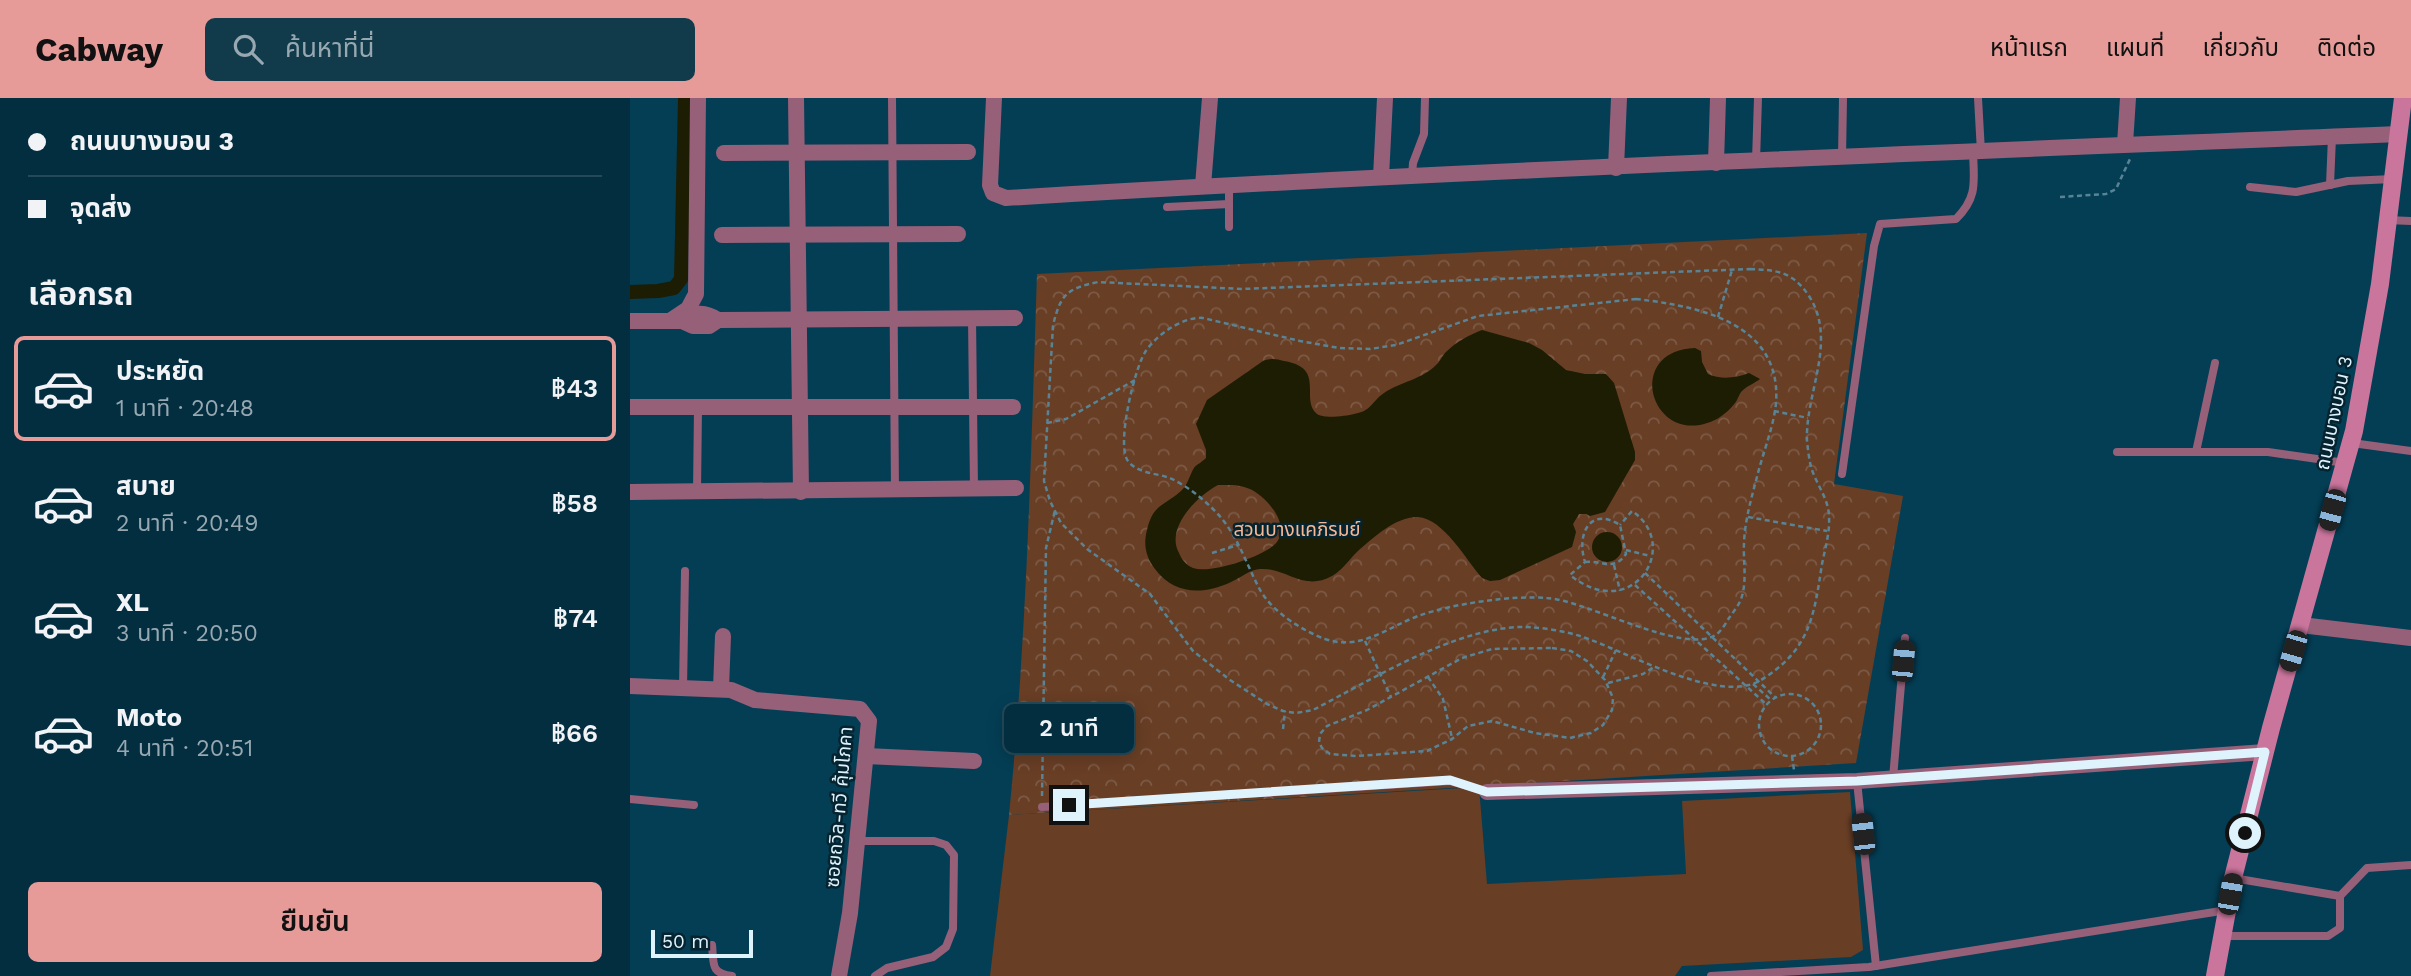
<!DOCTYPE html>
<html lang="th">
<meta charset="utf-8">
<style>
:root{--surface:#032e40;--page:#113a4b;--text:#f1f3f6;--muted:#97a8b1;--line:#244a59;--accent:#e69b98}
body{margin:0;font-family:"Work Sans","Noto Sans Thai",sans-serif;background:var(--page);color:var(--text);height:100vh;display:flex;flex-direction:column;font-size:26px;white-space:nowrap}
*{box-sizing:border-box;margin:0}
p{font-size:23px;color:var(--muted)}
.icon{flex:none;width:38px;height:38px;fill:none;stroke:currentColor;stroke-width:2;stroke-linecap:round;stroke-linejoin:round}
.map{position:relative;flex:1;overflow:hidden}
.details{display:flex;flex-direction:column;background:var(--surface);width:630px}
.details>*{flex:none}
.top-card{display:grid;align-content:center;height:154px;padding:0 28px;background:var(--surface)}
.scale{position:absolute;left:21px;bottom:18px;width:102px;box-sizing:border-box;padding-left:7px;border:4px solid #dff3fd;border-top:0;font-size:19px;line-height:24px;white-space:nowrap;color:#dff3fd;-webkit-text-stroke:5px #062330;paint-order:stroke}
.end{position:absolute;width:32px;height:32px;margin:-16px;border:9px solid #dff3fd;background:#111;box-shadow:0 0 0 4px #111}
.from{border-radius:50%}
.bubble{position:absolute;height:49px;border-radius:10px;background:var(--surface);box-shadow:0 4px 18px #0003,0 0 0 2px var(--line);font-size:23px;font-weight:600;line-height:49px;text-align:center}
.car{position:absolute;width:21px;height:42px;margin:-21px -10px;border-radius:9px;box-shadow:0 0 5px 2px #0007;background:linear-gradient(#222 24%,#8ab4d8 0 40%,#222 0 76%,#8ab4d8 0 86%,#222 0)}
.top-card b{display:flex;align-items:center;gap:24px;height:66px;font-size:26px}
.top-card b+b{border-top:2px solid var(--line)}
.top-card i{width:18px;height:18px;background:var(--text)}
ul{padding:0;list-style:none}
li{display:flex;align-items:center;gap:21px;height:105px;margin:0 14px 10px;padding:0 14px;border:4px solid transparent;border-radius:10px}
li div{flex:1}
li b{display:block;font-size:26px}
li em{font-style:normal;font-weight:600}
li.active{border-color:var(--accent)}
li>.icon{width:63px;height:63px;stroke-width:1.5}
h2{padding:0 28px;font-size:32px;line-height:84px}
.action{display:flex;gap:14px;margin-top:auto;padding:14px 28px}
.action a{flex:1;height:80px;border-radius:10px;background:var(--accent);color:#111;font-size:28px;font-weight:600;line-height:80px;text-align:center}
header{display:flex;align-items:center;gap:42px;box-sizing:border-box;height:98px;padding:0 35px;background:var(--accent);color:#111}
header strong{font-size:33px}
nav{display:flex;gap:38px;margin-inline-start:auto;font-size:24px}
.search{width:490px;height:63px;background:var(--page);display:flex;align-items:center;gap:18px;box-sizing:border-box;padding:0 24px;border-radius:10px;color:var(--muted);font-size:26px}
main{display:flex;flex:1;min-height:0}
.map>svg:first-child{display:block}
</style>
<header>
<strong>Cabway</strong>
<div class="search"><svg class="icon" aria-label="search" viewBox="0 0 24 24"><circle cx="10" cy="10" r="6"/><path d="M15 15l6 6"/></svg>ค้นหาที่นี่</div>
<nav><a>หน้าแรก</a><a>แผนที่</a><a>เกี่ยวกับ</a><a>ติดต่อ</a></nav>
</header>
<main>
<section class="details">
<div class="top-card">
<b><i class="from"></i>ถนนบางบอน 3</b>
<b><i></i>จุดส่ง</b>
</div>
<h2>เลือกรถ</h2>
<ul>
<li class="active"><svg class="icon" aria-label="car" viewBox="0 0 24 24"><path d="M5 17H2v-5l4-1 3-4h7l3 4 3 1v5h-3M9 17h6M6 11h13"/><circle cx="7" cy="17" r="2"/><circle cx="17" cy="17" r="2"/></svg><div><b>ประหยัด</b><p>1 นาที · 20:48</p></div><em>฿43</em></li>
<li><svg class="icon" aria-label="car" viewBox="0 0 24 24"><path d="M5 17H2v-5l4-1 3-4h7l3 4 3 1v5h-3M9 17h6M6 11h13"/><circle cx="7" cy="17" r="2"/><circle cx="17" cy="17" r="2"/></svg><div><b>สบาย</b><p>2 นาที · 20:49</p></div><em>฿58</em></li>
<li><svg class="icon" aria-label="car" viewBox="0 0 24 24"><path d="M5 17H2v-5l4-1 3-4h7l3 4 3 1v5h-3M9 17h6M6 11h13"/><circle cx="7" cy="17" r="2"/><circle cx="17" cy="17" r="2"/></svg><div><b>XL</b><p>3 นาที · 20:50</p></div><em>฿74</em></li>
<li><svg class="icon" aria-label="car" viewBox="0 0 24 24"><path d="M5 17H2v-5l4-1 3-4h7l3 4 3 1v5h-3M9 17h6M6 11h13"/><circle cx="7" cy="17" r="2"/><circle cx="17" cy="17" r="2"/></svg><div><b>Moto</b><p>4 นาที · 20:51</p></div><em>฿66</em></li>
</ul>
<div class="action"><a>ยืนยัน</a></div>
</section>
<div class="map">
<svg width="1781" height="878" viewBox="0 0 1781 878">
<defs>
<pattern id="forest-crowns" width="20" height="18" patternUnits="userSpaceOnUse" patternTransform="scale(1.75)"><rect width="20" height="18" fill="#683e25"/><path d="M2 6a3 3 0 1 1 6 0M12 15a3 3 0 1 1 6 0" fill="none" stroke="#7d5a46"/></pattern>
</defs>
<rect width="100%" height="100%" fill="#043e55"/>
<!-- grass -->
<path fill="#683e25" d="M 849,689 L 857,786 L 1056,776 L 1052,703 L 1220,694 L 1233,852 L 1221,859 L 1052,868 L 1045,878 L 360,878 L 379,717 Z"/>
<!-- forest -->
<path fill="url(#forest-crowns)" d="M 1237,135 L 1204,386 L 1273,398 L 1226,665 L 379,717 C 397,537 401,356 407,176 Z"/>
<!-- water -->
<g fill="#1c1d03" fill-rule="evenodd">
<path d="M 852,232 L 899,245 L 912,252 L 936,272 L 955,276 L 976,276 L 984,285 L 1005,354 L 1005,362 L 975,414 L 960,418 L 956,416 L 949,416 L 943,426 L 946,434 L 942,449 L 870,482 L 860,483 L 852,480 C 836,462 814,421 788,419 C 767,418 744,439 729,452 C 720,460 713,472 702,478 C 673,494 656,469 630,471 C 621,471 610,480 601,484 C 574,497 544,497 525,471 C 516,459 513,447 517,432 C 523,406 534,408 551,393 C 558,387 559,378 564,370 C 566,367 572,364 576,360 L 576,352 L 566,326 L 577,302 L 633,263 C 641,260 646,261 654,263 C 697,270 669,301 687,316 C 694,321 716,318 724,316 C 742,313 741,304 754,295 C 770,284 793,281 806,267 C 810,264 812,258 816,254 C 826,244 839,237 852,232 ZM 588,387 C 599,387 609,386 620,391 C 636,398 664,429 644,447 C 631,459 581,476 563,470 C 556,467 552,462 549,455 C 535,430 567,398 588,387 Z"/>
<path d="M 1065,250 L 1071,253 L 1072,264 L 1078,276 C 1091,282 1106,280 1119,275 L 1130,281 C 1125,285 1117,288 1112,293 C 1111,293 1107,302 1107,302 C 1103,309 1094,317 1087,321 C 1023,354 991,253 1065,250 Z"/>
<circle cx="977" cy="449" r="15"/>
</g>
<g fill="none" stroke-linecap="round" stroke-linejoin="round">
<!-- canal -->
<path stroke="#1c1d03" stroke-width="14" d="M 0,194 L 28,193 L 44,190 L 51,181 L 55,0"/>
<!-- path -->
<g stroke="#598496" stroke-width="2.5" stroke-dasharray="5 3.5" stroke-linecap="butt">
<path d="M 1430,99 L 1476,96 L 1486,91 L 1500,61"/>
<path d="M 1120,171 C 1148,172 1163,174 1179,198 C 1208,243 1175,295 1177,343 C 1178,352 1179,361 1181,369 C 1186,386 1199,401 1199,419 C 1200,434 1195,451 1192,466 C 1184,518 1180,552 1131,582 C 1089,608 994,552 950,538 C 934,533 915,530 898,529 C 829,527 743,581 683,612 L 666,615 L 653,613 L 637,606 L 600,582 L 563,553 L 520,496 L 457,451 L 431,425 L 420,403 L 414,383 L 423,227 C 431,196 436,191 468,184 L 612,191 Z"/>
<path d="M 1006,201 C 1067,208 1152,224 1146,305 C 1144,327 1134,352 1128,375 C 1122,398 1115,421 1114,445 C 1113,462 1117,481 1112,498 C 1110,506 1104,513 1099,520 C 1096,525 1092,532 1087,536 C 1056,559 956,502 917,500 C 882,497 821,506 788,518 C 756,530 731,553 695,541 C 671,532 641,513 629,490 C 615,463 606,433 583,411 C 571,399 555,387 540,380 C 527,375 508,376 498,363 C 486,347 504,274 514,256 C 524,238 553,218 573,220 L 670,243 L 709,250 L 740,251 L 766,247 L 848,218 Z"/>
<path d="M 1088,219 L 1102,172"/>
<path d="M 1144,313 L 1178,320"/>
<path d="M 417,325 L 436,321 L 505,282"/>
<path d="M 1118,419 L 1197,433"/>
<path d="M 996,452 L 1020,458"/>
<path d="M 582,455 L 608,447"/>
<path d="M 955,464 C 972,462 984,474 996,456 L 990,427 C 960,408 946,436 955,464 L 940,477 C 1002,527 1053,448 1002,413 L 990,427"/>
<path d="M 984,467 L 990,493"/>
<path d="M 1015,475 L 1146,600"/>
<path d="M 1005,487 L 1137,607"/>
<path d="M 735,543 L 761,599"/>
<path d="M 922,550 L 941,553 L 957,563 L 975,582 L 983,600 L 982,612 L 973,627 L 961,635 L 940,640 L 905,635 L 862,623 L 838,628 L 822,641 L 797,653 L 727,658 L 700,656 L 692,650 L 689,644 L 690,636 L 697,628 L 737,612 L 832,560 L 862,551 Z"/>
<path d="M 798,579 L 813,601 L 822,640"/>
<path d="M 973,579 L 986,552"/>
<path d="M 978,585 L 1013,576 L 1024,569"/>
<path d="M 1123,586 L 1141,602"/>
<circle cx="1160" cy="627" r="31"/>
<path d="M 653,631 L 655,613"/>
<path d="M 1162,658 L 1164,672"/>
<path d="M 412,698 L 416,450 L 425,412"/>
</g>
<!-- service -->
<g stroke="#966079" stroke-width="8">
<path d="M 262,0 L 265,392"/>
<path d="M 1348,0 L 1351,54"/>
<path d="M 1212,60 L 1213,0"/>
<path d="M 1126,63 L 1128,0"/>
<path d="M 782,78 L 783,65 L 794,36 L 795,0"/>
<path d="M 1700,87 L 1702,39"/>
<path d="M 1620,89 L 1666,94 L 1718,83 L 1763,81"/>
<path d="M 537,109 L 599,106"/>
<path d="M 1757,122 L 1781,123"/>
<path d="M 599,129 L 599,87"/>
<path d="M 342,220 L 344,391"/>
<path d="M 1722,345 L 1781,353"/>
<path d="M 1487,354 L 1638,354 L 1715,365"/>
<path d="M 1566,354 L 1585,265"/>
<path d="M 1212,376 L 1244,148 L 1250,126 L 1326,121 C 1348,99 1344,84 1343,54"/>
<path d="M 67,394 L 68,310"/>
<path d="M 53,590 L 55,473"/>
<path d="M 1263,680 L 1275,540"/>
<path d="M 1227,683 L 1246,868"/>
<path d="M 0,701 L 64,707"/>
<path d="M 412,709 L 820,683 L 857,694"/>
<path d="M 227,743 L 304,743 L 316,747 L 324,757 L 323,831 L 316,849 L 303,859 L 257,870 L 245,878"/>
<path d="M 1710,798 L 1737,770 L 1781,767"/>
<path d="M 1593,838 L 1698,838 L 1710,830 L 1710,798 L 1603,780"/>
<path d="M 82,847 C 84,866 80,875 102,878"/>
<path d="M 1081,878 L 1239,869 L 1597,812"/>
</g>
<!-- minor -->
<g stroke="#966079" stroke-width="16">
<path d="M 166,0 L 171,394"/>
<path d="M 364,0 L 360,87 L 363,95 L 376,100 C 839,72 1304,55 1768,36"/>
<path d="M 1495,46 L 1498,0"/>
<path d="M 94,55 L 338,54"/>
<path d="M 1086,65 L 1088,0"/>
<path d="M 986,70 L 989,0"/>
<path d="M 751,79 L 755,0"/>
<path d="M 573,88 L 580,0"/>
<path d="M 92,137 L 328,136"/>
<path d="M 0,223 L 52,223 L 63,228 L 79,228 L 88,222"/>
<path d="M 40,223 L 58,211 L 66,196 L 68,0"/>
<path d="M 52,223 C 65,214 74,213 88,222 L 385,220"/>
<path d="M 0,309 L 383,309"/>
<path d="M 0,394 L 386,390"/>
<path d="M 1671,527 L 1781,540"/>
<path d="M 0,588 L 101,592 L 125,602 L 230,611 L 239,623 L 220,815 L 209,878"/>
<path d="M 91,591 L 93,538"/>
<path d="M 236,658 L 344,663"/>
<path d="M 857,694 L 1227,683 L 1635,654"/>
</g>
<!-- secondary -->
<path stroke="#ca759c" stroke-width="18" d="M 1585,878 L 1603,780 L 1641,630 L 1724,333 L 1750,186 L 1773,0"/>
</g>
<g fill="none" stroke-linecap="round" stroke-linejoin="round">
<!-- route -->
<path stroke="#dff3fd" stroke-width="9" d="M 439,707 L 820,682 L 857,694 L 1227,683 L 1635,654 L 1615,735"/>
</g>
<g text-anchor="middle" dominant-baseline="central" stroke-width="5" stroke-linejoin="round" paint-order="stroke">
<!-- street labels -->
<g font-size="19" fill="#dff3fd" stroke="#062330">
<text transform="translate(1704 315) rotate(-78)">ถนนบางบอน 3</text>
<text transform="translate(209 709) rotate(-85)">ซอยถวิล-ทวี คุ้มโภคา</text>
</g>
<!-- park labels -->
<g font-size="19" fill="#f5b996" stroke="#062330">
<text x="667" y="431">สวนบางแคภิรมย์</text>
</g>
</g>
</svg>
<div class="scale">50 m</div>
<i class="end from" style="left:1615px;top:735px"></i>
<i class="end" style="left:439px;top:707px"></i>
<div class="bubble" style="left:374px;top:606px;width:130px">2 นาที</div>
<i class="car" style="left:1702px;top:412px;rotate:195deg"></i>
<i class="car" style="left:1663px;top:553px;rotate:196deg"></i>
<i class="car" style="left:1273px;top:563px;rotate:5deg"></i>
<i class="car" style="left:1233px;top:736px;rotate:354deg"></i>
<i class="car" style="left:1600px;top:796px;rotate:10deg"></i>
</div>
</main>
